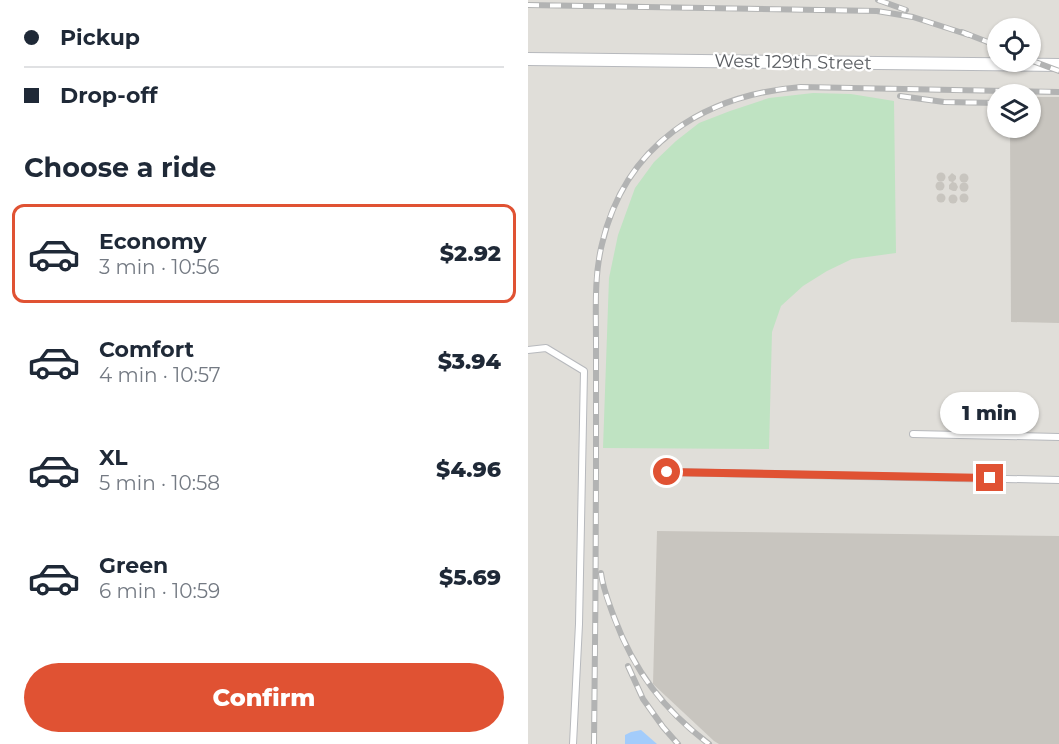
<!DOCTYPE html>
<meta charset="utf-8">
<style>
:root{--surface:#fff;--page:#f2f2f3;--text:#1f2937;--muted:#747a83;--line:#e0e1e3;--accent:#e05233}
body{margin:0;font-family:Montserrat,sans-serif;background:var(--page);color:var(--text);height:100vh;display:flex;flex-direction:column;font-size:22px;white-space:nowrap}
*{box-sizing:border-box;margin:0}
p{font-size:20px;color:var(--muted)}
.icon{flex:none;width:33px;height:33px;fill:none;stroke:currentColor;stroke-width:2;stroke-linecap:round;stroke-linejoin:round}
.map{position:relative;flex:1;overflow:hidden}
.sheet{display:flex;flex-direction:column;background:var(--surface);width:528px}
.sheet>*{flex:none}
.top-card{display:grid;align-content:center;height:132px;padding:0 24px;background:var(--surface)}
.controls{position:absolute;left:459px;top:18px;display:grid;gap:12px}
.controls a{display:grid;place-items:center;width:54px;height:54px;border-radius:50%;background:var(--surface);box-shadow:0 2px 4px #0004;font-size:30px}
.end{position:absolute;width:27px;height:27px;margin:-14px;border:8px solid #e05233;background:#fff;box-shadow:0 0 0 3px #fff}
.from{border-radius:50%}
.bubble{position:absolute;height:42px;border-radius:21px;background:var(--surface);box-shadow:0 2px 4px #0004;font-size:20px;font-weight:800;line-height:42px;text-align:center}
.top-card b{display:flex;align-items:center;gap:21px;height:57px;font-size:22px}
.top-card b+b{border-top:2px solid var(--line)}
.top-card i{width:15px;height:15px;background:var(--text)}
ul{padding:0;list-style:none}
li{display:flex;align-items:center;gap:18px;height:99px;margin:0 12px 9px;padding:0 12px;border:3px solid transparent;border-radius:12px}
li div{flex:1}
li b{display:block;font-size:22px}
li em{font-style:normal;font-weight:800}
li.current{border-color:var(--accent)}
li>.icon{width:54px;height:54px;stroke-width:1.5}
h2{padding:0 24px;font-size:27px;line-height:72px}
.button{display:flex;gap:12px;margin-top:auto;padding:12px 24px}
.button a{flex:1;height:69px;border-radius:36px;background:var(--accent);color:#fff;font-size:24px;font-weight:800;line-height:69px;text-align:center}
main{display:flex;flex:1;min-height:0}
.map>svg:first-child{display:block}
</style>
<main>
<section class="sheet">
<div class="top-card">
<b><i class="from"></i>Pickup</b>
<b><i></i>Drop-off</b>
</div>
<h2>Choose a ride</h2>
<ul>
<li class="current"><svg class="icon" aria-label="car" viewBox="0 0 24 24"><path d="M5 17H2v-5l4-1 3-4h7l3 4 3 1v5h-3M9 17h6M6 11h13"/><circle cx="7" cy="17" r="2"/><circle cx="17" cy="17" r="2"/></svg><div><b>Economy</b><p>3 min · 10:56</p></div><em>$2.92</em></li>
<li><svg class="icon" aria-label="car" viewBox="0 0 24 24"><path d="M5 17H2v-5l4-1 3-4h7l3 4 3 1v5h-3M9 17h6M6 11h13"/><circle cx="7" cy="17" r="2"/><circle cx="17" cy="17" r="2"/></svg><div><b>Comfort</b><p>4 min · 10:57</p></div><em>$3.94</em></li>
<li><svg class="icon" aria-label="car" viewBox="0 0 24 24"><path d="M5 17H2v-5l4-1 3-4h7l3 4 3 1v5h-3M9 17h6M6 11h13"/><circle cx="7" cy="17" r="2"/><circle cx="17" cy="17" r="2"/></svg><div><b>XL</b><p>5 min · 10:58</p></div><em>$4.96</em></li>
<li><svg class="icon" aria-label="car" viewBox="0 0 24 24"><path d="M5 17H2v-5l4-1 3-4h7l3 4 3 1v5h-3M9 17h6M6 11h13"/><circle cx="7" cy="17" r="2"/><circle cx="17" cy="17" r="2"/></svg><div><b>Green</b><p>6 min · 10:59</p></div><em>$5.69</em></li>
</ul>
<div class="button"><a>Confirm</a></div>
</section>
<div class="map">
<svg width="531" height="744" viewBox="0 0 531 744">
<rect width="100%" height="100%" fill="#ecebe1"/>
<!-- industrial -->
<path fill="#e0ded9" fill-rule="evenodd" d="M 0,0 L 531,0 L 531,744 L 0,744 ZM 470,28 L 502,28 L 502,62 L 470,62 ZM 470,94 L 502,94 L 502,128 L 470,128 Z"/>
<!-- green -->
<path fill="#bfe3c2" d="M 285,93 L 323,94 L 366,101 L 368,253 L 324,259 L 299,271 L 275,286 L 253,306 L 244,332 L 241,449 L 75,448 L 81,278 L 90,235 L 107,188 L 126,162 L 148,141 L 171,123 L 202,111 L 241,98 Z"/>
<!-- water -->
<path fill="#a3ccfb" d="M 113,730 L 129,744 L 97,744 L 97,735 L 103,732 Z"/>
<!-- building -->
<g fill="#c8c5bf">
<path d="M 502,97 L 531,97 L 531,323 L 483,322 L 482,128 L 502,128 Z"/>
<circle cx="413" cy="177" r="4.5"/>
<path d="M 424,173 L 428,176 L 428,179 L 425,182 L 428,183 L 430,187 L 428,191 L 425,191 L 421,189 L 421,185 L 424,182 L 421,181 L 420,177 Z"/>
<circle cx="436" cy="178" r="4.5"/>
<circle cx="412" cy="186" r="4.5"/>
<circle cx="436" cy="187" r="4.5"/>
<circle cx="413" cy="198" r="4.5"/>
<circle cx="436" cy="198" r="4.5"/>
<circle cx="425" cy="199" r="4.5"/>
<path d="M 129,531 L 531,536 L 531,744 L 191,744 L 186,741 L 125,684 Z"/>
</g>
<g fill="none" stroke-linecap="round" stroke-linejoin="round">
<!-- service casing -->
<g stroke="#b7b9bd" stroke-width="8">
<g id="service">
<path d="M 0,350 L 18,348 L 56,371 L 51,624 L 45,744"/>
<path d="M 385,434 L 531,437"/>
<path d="M 139,472 L 531,480"/>
</g>
</g>
<!-- minor casing -->
<g stroke="#b7b9bd" stroke-width="14">
<path id="minor" d="M 0,59 L 531,65"/>
</g>
<!-- service -->
<use href="#service" stroke="#fff" stroke-width="6"/>
<!-- minor -->
<use href="#minor" stroke="#fff" stroke-width="12"/>
<!-- rail casing -->
<g stroke="#b2b3b3" stroke-width="6">
<g id="rail">
<path d="M 350,0 L 378,10"/>
<path d="M 0,5 L 349,11 L 385,17 L 441,35"/>
<path d="M 434,32 L 470,46"/>
<path d="M 502,60 L 531,71"/>
<path d="M 372,96 L 416,102 L 470,103"/>
<path d="M 73,573 C 75,589 81,603 86,617 C 106,671 136,710 181,744"/>
<path d="M 100,666 L 115,699 L 135,727 L 150,744"/>
<path d="M 66,744 C 67,651 68,559 68,466 C 68,425 68,385 68,344 C 68,310 66,276 74,244 C 97,145 175,95 273,87 L 531,92"/>
</g>
</g>
<!-- rail -->
<use href="#rail" stroke="#fff" stroke-width="4" stroke-dasharray="11" stroke-linecap="butt"/>
</g>
<g fill="none" stroke-linecap="round" stroke-linejoin="round">
<!-- route -->
<path stroke="#e05233" stroke-width="8" d="M 139,472 L 462,478"/>
</g>
<g text-anchor="middle" dominant-baseline="central" stroke-width="4.5" stroke-linejoin="round" paint-order="stroke">
<!-- street labels -->
<g font-size="18" fill="#5a5d62" stroke="#fff">
<text transform="translate(265 62) rotate(1)">West 129th Street</text>
</g>
</g>
</svg>
<div class="controls">
<a><svg class="icon" aria-label="locate" viewBox="0 0 24 24"><circle cx="12" cy="12" r="6"/><path d="M12 2v4M12 18v4M2 12h4M18 12h4"/></svg></a>
<a><svg class="icon" aria-label="layers" viewBox="0 0 24 24"><path d="M12 4l9 5-9 5-9-5zM3 14l9 5 9-5"/></svg></a>
</div>
<i class="end from" style="left:139px;top:472px"></i>
<i class="end" style="left:462px;top:478px"></i>
<div class="bubble" style="left:412px;top:392px;width:99px">1 min</div>
</div>
</main>
